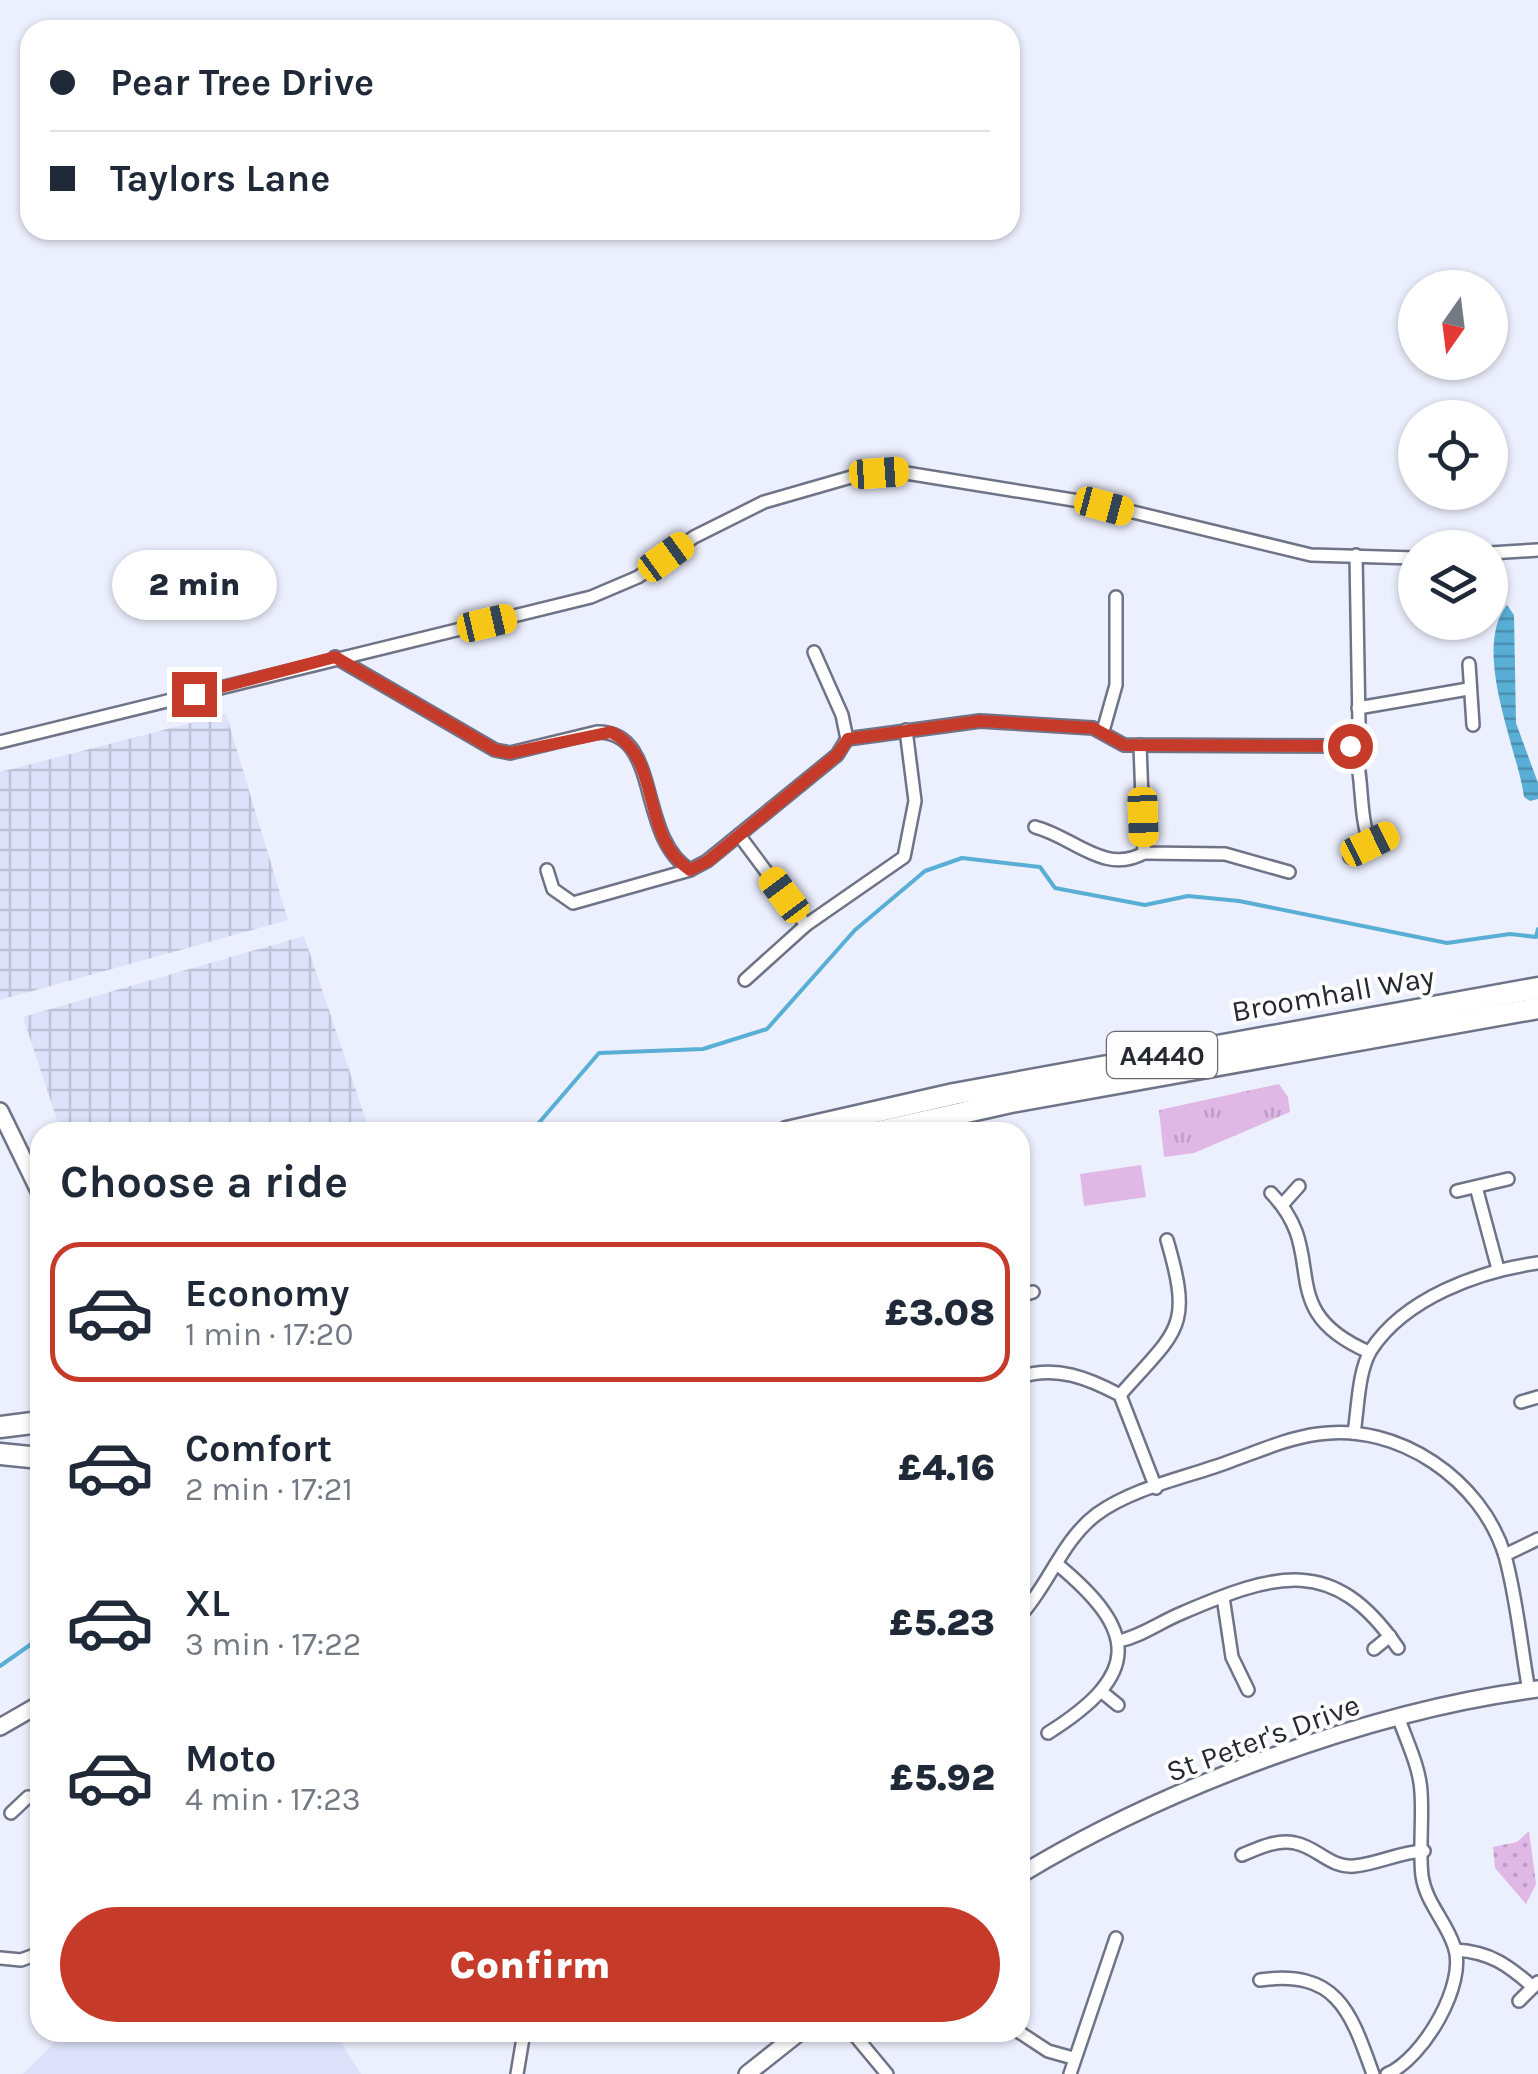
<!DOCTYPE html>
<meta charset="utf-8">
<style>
:root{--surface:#fff;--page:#f6f6f7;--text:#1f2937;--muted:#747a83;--line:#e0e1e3;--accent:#c63a2a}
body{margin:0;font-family:Karla,sans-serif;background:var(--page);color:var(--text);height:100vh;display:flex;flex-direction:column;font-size:38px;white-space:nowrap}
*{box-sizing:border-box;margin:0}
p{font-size:32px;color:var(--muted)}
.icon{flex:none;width:55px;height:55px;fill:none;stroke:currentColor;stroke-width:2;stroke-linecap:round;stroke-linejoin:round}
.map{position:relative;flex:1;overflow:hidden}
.details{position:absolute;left:30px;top:1122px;width:1000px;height:920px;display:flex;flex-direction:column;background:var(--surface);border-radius:30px;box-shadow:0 2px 8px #0004}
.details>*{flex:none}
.top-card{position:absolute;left:20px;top:20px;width:1000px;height:220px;border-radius:30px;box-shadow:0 2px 8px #0004;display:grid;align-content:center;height:220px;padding:0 30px;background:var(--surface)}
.needle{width:65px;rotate:194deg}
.buttons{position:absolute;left:1398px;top:270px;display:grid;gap:20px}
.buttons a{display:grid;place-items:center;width:110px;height:110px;border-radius:50%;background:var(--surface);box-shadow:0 2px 8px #0004;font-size:50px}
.end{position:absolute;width:45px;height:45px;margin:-22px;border:12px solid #c63a2a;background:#fff;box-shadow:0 0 0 5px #fff}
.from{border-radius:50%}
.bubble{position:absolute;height:70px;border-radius:35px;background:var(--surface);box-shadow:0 2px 8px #0004;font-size:32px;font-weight:800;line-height:70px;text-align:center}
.car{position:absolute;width:30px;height:60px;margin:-30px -15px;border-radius:12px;box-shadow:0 0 8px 2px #0007;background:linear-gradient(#f5c518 24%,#345 0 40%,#f5c518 0 76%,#345 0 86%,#f5c518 0)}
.top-card b{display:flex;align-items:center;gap:35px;height:95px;font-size:38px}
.top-card b+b{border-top:2px solid var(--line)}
.top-card i{width:25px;height:25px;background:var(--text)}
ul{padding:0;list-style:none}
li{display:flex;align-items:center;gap:30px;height:140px;margin:0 20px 15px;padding:0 10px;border:5px solid transparent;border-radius:30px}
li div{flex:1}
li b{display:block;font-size:38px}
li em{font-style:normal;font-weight:800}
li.on{border-color:var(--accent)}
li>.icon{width:90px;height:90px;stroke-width:1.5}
h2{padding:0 30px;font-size:45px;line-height:120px}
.primary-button{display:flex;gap:20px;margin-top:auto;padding:20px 30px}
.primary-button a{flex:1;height:115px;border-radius:60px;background:var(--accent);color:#fff;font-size:40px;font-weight:800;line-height:115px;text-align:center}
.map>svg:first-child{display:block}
</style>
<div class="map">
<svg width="1538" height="2074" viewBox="0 0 1538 2074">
<defs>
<pattern id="industrial-grid" width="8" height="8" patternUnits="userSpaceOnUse" patternTransform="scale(2.5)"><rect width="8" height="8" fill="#dde2fa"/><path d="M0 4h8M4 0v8" fill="none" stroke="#bec2d7"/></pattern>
<pattern id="grass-dots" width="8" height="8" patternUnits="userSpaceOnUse" patternTransform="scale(2.5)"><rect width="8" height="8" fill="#dfb8e6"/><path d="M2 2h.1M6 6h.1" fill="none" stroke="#bf9ec6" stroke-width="1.8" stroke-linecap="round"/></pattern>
<pattern id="park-tufts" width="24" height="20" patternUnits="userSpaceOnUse" patternTransform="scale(2.5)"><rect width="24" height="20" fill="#dfb8e6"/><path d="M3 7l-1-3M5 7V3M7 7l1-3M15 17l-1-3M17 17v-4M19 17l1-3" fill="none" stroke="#bf9ec6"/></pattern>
<pattern id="water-rules" width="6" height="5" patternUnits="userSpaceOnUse" patternTransform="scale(2.5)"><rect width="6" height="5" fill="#59aed5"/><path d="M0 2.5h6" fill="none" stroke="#4a8ead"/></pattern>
</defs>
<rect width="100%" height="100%" fill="#eceffd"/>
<!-- built -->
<path fill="#dde2fa" d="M 65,2032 L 335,2033 L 361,2074 L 23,2074 Z"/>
<!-- industrial -->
<g fill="url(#industrial-grid)">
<path d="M 226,714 L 288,920 L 0,1000 L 0,772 Z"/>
<path d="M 304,936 L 370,1132 L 61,1132 L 23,1017 Z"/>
</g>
<!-- grass -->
<path fill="url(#grass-dots)" d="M 1529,1831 L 1536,1884 L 1526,1904 L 1495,1868 L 1493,1847 L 1517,1842 Z"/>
<!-- park -->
<path fill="url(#park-tufts)" d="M 1279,1084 L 1288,1097 L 1290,1112 L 1194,1153 L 1164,1157 L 1159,1110 Z"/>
<!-- pitch -->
<path fill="#dfb8e6" d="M 1141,1165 L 1146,1197 L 1084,1206 L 1080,1174 Z"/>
<!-- water -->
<path fill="url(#water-rules)" d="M 1507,605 L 1514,615 L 1516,723 L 1538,783 L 1538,799 L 1530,801 L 1524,797 C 1518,749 1471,650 1507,605 Z"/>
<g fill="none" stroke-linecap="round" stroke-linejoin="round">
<!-- stream -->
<g stroke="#59aed5" stroke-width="4">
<path d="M 531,1132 L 599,1053 L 703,1049 L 767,1029 L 855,930 L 925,871 L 962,858 L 1040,867 L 1055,888 L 1145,905 L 1188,896 L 1239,901 L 1447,943 L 1510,934 L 1536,937 L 1538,929"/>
<path d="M 0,1666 L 40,1638"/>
</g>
<!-- street casing -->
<g stroke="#6f7387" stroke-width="16">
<g id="street">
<path d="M 1490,553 L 1538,550"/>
<path d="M 814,652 L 842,715 L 847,739"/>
<path d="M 335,657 L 495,750 L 510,753 L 597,732 C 662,731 636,836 690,870 L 707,861 L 837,755 L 847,739"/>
<path d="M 1469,664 L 1473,725"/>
<path d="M 1358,708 L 1468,689"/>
<path d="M 1103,731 L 1116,685 L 1116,597"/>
<path d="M 847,739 L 980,721 L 1093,728 L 1124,745 L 1350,746 L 1359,724 L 1356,555"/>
<path d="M 0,742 L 591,597 L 638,577 L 694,537 L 764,502 L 858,475 L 900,472 L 1104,505 L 1311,555 L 1415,558"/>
<path d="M 1353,743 C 1364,776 1358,812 1370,844"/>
<path d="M 1140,745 L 1144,853 L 1225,854 L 1289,872"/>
<path d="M 1035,827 C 1074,837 1104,875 1144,853"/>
<path d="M 739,835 L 806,925 L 745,980"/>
<path d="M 1350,857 L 1388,836"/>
<path d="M 547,870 L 553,889 L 573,903 L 690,870"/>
<path d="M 806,925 L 904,857 L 915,801 L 906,730"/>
<path d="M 1476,1187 L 1498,1269"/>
<path d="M 1457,1191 L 1508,1179"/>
<path d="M 1271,1193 C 1332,1255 1270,1309 1369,1352"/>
<path d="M 1282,1205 L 1299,1186"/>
<path d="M 1020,1296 L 1033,1292"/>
<path d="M 1020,1377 C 1056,1365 1088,1378 1120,1395 L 1156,1488"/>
<path d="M 1120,1395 C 1178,1329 1193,1329 1167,1240"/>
<path d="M 1521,1402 L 1538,1397"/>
<path d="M 1354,1433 C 1358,1409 1358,1371 1371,1350 C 1405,1298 1479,1271 1538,1263"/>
<path d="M 1505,1555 L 1538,1539"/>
<path d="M 1223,1597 L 1232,1657 L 1248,1690"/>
<path d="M 1020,1616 C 1049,1585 1062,1540 1097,1514 C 1134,1487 1189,1477 1231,1461 C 1259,1451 1288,1438 1318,1434 C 1398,1422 1482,1480 1505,1556 C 1517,1599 1521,1647 1529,1691"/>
<path d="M 1119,1641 C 1142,1636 1160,1622 1182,1613 C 1275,1573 1334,1554 1398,1648"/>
<path d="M 1374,1649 L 1390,1636"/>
<path d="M 1102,1692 L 1118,1705"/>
<path d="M 1048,1733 C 1142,1674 1138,1631 1057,1564"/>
<path d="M 11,1813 L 28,1797 L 40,1797"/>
<path d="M 1242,1855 C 1259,1848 1277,1839 1295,1843 C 1317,1847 1330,1868 1354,1866 C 1378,1864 1399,1852 1424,1851"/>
<path d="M 1456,1950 C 1490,1952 1508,1965 1533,1987 L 1538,1982"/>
<path d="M 0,1958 L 21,1960 L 40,1953"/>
<path d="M 1260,1980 C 1338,1969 1351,2013 1373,2074"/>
<path d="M 1519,2001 L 1533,1987"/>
<path d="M 852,2032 L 887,2074"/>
<path d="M 1019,2032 L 1048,2051 L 1073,2058"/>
<path d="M 517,2074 L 524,2032"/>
<path d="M 1070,2074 L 1116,1938"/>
<path d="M 1387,2074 C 1423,2059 1468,1983 1454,1946 C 1446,1921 1426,1903 1422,1876 C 1419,1850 1423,1819 1421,1792 C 1420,1768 1407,1742 1399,1719"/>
</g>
</g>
<!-- secondary casing -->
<g stroke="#6f7387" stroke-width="20">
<g id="secondary">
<path d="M 0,1111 L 40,1193"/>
<path d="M 0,1727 L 40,1704"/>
<path d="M 1020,1875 C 1163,1788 1371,1710 1538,1689"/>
<path d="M 747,2074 L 800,2032"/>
</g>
</g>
<!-- highway casing -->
<g stroke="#6f7387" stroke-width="25">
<g id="highway">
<path d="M 787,1132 L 954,1094 L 1538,988"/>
<path d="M 877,1132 L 1011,1102 L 1538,1008"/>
<path d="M 0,1427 L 40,1422"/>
<path d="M 0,1454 L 40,1458"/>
</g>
</g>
<!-- street -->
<use href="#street" stroke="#fff" stroke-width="11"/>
<!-- secondary -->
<use href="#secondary" stroke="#fff" stroke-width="15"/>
<!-- highway -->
<use href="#highway" stroke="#fff" stroke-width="20"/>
</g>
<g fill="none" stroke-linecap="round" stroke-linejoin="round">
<!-- route -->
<path stroke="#c63a2a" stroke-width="12" d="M 194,694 L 335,657 L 495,750 L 510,753 L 611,732 C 664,759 639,837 690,870 L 708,861 L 837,755 L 848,739 L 980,721 L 1093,728 L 1124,745 L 1350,746"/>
</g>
<g text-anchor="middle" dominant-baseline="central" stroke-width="8" stroke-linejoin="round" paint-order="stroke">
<!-- shield labels -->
<rect fill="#fdfdfd" stroke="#67696e" stroke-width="2.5" x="1107" y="1032" width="110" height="46" rx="8"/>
<g font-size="28" font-weight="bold" fill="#272931">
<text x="1162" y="1055">A4440</text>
</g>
<!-- street labels -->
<g font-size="30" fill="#272931" stroke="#fdfdfd">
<text transform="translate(1333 994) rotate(-10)">Broomhall Way</text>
<text transform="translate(1263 1738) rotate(-20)">St Peter's Drive</text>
</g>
</g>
</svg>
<div class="buttons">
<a><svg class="needle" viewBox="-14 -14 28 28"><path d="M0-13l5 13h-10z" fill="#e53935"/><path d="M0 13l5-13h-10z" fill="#747a83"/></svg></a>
<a><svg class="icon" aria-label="locate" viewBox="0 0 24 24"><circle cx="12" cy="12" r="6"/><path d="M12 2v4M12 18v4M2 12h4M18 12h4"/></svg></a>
<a><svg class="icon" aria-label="layers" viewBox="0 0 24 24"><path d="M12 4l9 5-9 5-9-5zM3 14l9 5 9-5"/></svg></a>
</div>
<i class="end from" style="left:1350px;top:746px"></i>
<i class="end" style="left:194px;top:694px"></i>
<div class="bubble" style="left:112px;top:550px;width:165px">2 min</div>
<i class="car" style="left:879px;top:473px;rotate:86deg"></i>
<i class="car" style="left:1104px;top:506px;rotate:105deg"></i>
<i class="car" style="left:666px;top:557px;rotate:54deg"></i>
<i class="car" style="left:487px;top:623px;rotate:77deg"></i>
<i class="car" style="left:1143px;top:817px;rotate:178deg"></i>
<i class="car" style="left:1370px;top:844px;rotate:64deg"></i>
<i class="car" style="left:784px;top:895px;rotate:323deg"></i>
<div class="top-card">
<b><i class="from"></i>Pear Tree Drive</b>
<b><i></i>Taylors Lane</b>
</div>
<section class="details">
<h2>Choose a ride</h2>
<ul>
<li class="on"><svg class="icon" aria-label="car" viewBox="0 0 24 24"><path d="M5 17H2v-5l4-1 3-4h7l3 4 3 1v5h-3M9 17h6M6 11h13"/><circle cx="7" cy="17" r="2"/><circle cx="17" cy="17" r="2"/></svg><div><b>Economy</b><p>1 min · 17:20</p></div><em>£3.08</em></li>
<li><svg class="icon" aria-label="car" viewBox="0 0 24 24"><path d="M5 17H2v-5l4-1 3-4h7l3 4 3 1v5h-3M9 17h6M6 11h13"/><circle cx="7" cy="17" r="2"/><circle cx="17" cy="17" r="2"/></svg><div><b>Comfort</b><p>2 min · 17:21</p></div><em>£4.16</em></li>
<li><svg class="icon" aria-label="car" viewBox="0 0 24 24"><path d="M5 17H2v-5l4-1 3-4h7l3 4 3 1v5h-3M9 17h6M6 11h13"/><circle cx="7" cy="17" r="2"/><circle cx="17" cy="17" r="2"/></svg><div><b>XL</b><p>3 min · 17:22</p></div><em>£5.23</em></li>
<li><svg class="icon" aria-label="car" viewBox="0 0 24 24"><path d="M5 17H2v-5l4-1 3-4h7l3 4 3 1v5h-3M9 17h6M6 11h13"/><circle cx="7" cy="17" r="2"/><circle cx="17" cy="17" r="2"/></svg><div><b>Moto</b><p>4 min · 17:23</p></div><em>£5.92</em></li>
</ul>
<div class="primary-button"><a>Confirm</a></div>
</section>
</div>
